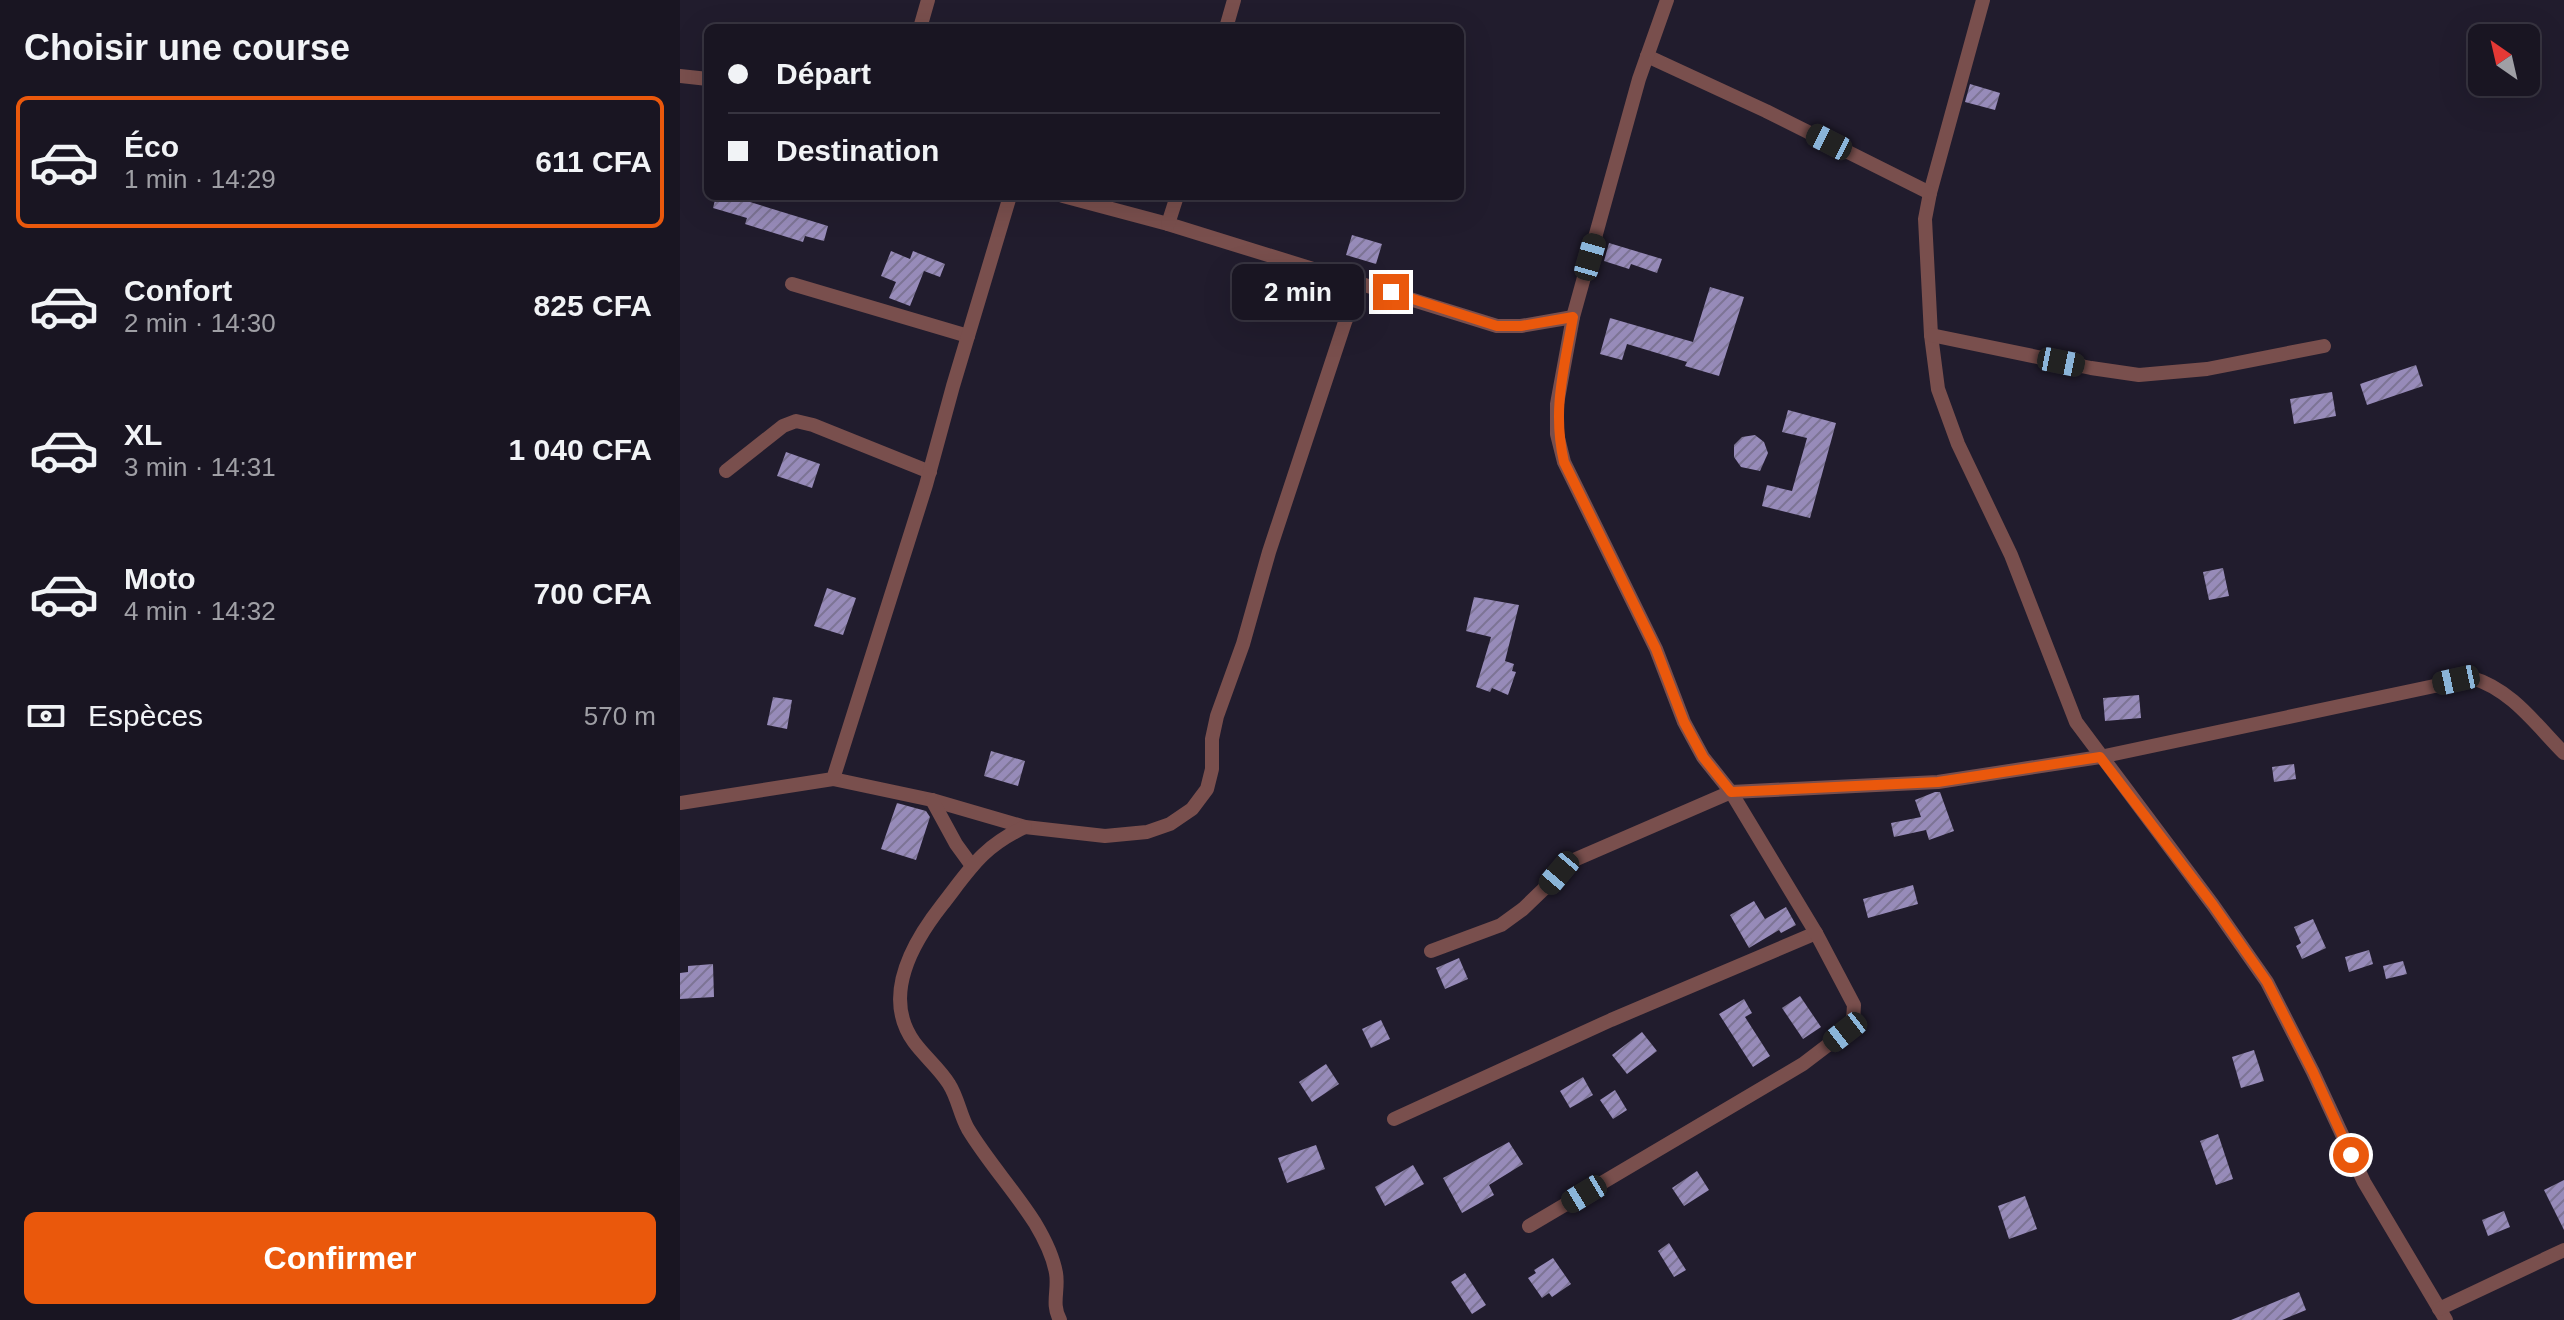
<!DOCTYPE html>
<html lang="fr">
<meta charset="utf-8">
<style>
:root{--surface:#191522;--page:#26222f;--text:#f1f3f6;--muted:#9f9fa5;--line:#373440;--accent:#ea580c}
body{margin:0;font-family:Helvetica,sans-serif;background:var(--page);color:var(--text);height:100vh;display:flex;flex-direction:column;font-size:30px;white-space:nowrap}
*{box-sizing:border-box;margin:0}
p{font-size:26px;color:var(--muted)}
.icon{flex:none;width:44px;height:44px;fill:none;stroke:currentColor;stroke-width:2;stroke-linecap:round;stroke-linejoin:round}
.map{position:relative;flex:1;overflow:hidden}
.side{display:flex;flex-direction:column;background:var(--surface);width:680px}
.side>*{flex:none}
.guide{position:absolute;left:24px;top:24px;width:760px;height:176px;border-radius:12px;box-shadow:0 8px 32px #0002,0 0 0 2px var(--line);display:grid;align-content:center;height:176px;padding:0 24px;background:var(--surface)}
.needle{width:52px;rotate:326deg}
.tools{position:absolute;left:1788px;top:24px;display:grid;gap:16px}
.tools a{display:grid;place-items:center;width:72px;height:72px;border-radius:12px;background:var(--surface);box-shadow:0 8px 32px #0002,0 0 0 2px var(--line);font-size:40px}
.end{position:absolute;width:36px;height:36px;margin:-18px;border:10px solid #ea580c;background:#fff;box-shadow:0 0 0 4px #fff}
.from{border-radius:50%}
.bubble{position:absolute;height:56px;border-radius:12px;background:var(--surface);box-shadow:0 8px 32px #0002,0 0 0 2px var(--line);font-size:26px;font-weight:800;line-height:56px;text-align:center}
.car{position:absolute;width:24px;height:48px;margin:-24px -12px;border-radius:10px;box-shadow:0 0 6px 2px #0007;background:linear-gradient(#222 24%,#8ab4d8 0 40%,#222 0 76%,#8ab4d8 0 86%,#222 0)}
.guide b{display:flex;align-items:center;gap:28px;height:76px;font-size:30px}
.guide b+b{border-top:2px solid var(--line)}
.guide i{width:20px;height:20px;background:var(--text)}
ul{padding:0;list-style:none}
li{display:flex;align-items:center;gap:24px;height:132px;margin:0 16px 12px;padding:0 8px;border:4px solid transparent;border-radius:12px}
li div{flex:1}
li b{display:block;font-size:30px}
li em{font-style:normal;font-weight:800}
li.on{border-color:var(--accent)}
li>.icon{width:72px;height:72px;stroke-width:1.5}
h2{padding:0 24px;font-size:36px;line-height:96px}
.pay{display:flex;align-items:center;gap:20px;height:88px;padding:0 24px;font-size:30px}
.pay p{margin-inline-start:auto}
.primary-button{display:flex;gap:16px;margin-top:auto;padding:16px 24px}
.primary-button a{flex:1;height:92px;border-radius:12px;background:var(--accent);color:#fff;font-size:32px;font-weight:800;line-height:92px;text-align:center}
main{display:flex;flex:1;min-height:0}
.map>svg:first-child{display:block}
</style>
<main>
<section class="side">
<h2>Choisir une course</h2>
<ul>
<li class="on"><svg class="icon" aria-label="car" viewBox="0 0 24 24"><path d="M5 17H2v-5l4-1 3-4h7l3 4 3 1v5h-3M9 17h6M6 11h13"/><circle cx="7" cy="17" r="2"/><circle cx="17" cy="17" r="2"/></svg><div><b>Éco</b><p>1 min · 14:29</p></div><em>611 CFA</em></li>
<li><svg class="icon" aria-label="car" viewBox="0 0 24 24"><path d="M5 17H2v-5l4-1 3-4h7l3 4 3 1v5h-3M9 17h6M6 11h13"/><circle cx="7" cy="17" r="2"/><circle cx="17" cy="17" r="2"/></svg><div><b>Confort</b><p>2 min · 14:30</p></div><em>825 CFA</em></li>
<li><svg class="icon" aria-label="car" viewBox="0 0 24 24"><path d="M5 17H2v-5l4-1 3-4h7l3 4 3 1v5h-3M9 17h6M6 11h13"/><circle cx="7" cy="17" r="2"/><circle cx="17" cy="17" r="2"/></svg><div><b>XL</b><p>3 min · 14:31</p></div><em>1 040 CFA</em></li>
<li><svg class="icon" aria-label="car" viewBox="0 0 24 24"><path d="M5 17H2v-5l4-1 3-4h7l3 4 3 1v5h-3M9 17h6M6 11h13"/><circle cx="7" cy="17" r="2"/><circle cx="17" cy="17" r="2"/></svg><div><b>Moto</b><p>4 min · 14:32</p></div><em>700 CFA</em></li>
</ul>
<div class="pay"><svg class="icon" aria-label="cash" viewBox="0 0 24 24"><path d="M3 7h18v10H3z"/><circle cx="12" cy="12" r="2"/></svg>Espèces<p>570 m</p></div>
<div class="primary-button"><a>Confirmer</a></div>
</section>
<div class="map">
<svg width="1884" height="1320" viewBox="0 0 1884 1320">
<defs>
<pattern id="building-hatch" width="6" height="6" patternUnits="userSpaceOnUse" patternTransform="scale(2)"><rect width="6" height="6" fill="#978bb9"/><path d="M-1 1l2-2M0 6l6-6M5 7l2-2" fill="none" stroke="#7d7495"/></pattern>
</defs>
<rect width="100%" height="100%" fill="#211c2d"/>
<!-- building -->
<g fill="url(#building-hatch)">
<path d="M 1290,84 L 1320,93 L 1315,110 L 1285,102 Z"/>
<path d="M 36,196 L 57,196 L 70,200 L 70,202 L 148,226 L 144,241 L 125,236 L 123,242 L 65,224 L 67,218 L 33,208 Z"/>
<path d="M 672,235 L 702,244 L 696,264 L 666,255 Z"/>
<path d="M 929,243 L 982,259 L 977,273 L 951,264 L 949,269 L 924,261 Z"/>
<path d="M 211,251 L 230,259 L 233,251 L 265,264 L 260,277 L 244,271 L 230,306 L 209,298 L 216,282 L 201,276 Z"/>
<path d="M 1030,287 L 1064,297 L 1039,376 L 1005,366 L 1007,362 L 947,344 L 942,360 L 920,354 L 930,318 L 1013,342 Z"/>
<path d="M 1736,365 L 1743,386 L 1687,405 L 1680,384 Z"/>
<path d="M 1652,392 L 1656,416 L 1614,424 L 1610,399 Z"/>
<path d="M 1108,410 L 1156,423 L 1130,518 L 1082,506 L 1087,485 L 1112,491 L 1127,438 L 1102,432 Z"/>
<path d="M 1075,435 L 1084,442 L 1088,453 L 1080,471 L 1061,467 L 1054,457 L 1054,445 L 1062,437 Z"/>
<path d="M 106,452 L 140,464 L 132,488 L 97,476 Z"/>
<path d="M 1543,568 L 1549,596 L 1529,600 L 1523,572 Z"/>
<path d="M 147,588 L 176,598 L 163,635 L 134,626 Z"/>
<path d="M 794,597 L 839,605 L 825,661 L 834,664 L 832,671 L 836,672 L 828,695 L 812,688 L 810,692 L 796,687 L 811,637 L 786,631 Z"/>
<path d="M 1459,695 L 1461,718 L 1425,721 L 1423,698 Z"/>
<path d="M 93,697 L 112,700 L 107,729 L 87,725 Z"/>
<path d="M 311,751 L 345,761 L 338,786 L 304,776 Z"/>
<path d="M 1614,764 L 1616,779 L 1594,782 L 1592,767 Z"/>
<path d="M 1255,792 L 1260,792 L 1274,831 L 1249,840 L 1246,830 L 1214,837 L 1211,823 L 1241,817 L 1235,800 Z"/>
<path d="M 217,803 L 246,811 L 250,817 L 236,860 L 201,849 Z"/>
<path d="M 1233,885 L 1238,904 L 1188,918 L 1183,899 Z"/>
<path d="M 1074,901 L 1085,919 L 1106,907 L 1116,925 L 1101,933 L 1099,930 L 1069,948 L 1050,915 Z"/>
<path d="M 1633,919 L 1646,948 L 1622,959 L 1616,946 L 1621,943 L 1614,927 Z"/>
<path d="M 1689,950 L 1693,964 L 1669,972 L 1665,957 Z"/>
<path d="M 779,958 L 788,979 L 765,989 L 756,968 Z"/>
<path d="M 1723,961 L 1727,974 L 1706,979 L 1703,966 Z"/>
<path d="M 33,964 L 34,997 L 0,999 L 0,973 L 8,972 L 8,966 Z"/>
<path d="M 1120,996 L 1141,1027 L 1123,1039 L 1102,1008 Z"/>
<path d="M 1064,999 L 1072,1013 L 1065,1017 L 1090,1056 L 1073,1067 L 1039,1014 Z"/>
<path d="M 701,1020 L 710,1039 L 691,1048 L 682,1029 Z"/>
<path d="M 962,1032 L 977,1051 L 947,1074 L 932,1055 Z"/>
<path d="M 1574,1050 L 1584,1081 L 1561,1088 L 1552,1057 Z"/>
<path d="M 646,1064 L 659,1084 L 632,1102 L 619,1082 Z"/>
<path d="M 903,1077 L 913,1095 L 890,1108 L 880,1091 Z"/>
<path d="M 935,1090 L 947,1110 L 933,1119 L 920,1100 Z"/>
<path d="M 1538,1134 L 1553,1179 L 1536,1185 L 1520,1141 Z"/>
<path d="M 829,1142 L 843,1164 L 809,1185 L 814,1195 L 782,1213 L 763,1178 Z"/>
<path d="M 636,1145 L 645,1169 L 607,1183 L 598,1158 Z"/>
<path d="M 733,1165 L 744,1184 L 705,1206 L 695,1187 Z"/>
<path d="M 1017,1171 L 1029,1190 L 1004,1206 L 992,1188 Z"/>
<path d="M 1884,1180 L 1884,1230 L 1864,1190 Z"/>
<path d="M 1345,1196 L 1357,1229 L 1329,1239 L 1318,1206 Z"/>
<path d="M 1824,1211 L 1830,1227 L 1808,1236 L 1802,1220 Z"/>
<path d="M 989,1243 L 1006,1270 L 994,1277 L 978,1251 Z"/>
<path d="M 873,1258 L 891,1284 L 872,1297 L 869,1293 L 862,1298 L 848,1278 L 856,1273 L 854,1270 Z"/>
<path d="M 785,1273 L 806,1305 L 792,1314 L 771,1282 Z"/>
<path d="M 1619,1292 L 1626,1310 L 1602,1320 L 1551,1320 Z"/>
</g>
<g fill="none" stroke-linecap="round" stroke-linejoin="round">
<!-- minor -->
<g stroke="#794f4d" stroke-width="14">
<path d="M 1303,0 L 1250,193 L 1245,219 L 1251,335 L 1258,389 L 1278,444 L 1331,555 L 1396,722 L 1533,905 L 1587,982 L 1633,1072 L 1684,1182 L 1766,1320"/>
<path d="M 240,28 L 248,0"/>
<path d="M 546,28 L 554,0"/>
<path d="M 967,56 L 1086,111 L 1250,193"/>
<path d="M 0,76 L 28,79"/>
<path d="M 383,196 L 488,224 L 817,326 L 841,326 L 893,317"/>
<path d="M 488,224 L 497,196"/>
<path d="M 112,284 L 288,336"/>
<path d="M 1251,335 L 1411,368 L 1459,375 L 1527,369 L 1644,346"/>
<path d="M 46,471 L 103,426 L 116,421 L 133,425 L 250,472"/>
<path d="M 153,779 L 252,800 L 345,827 L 425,836 L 467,832 L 490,824 L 512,809 L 527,789 L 532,769 L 532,739 L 537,716 L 563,644 L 589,552 L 665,322 L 681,283"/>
<path d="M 252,800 L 276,844 L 292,866"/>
<path d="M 0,803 L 153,779 L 246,485 L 273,386 L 330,196"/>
<path d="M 345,827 C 302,847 290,869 262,905 C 233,942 201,996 234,1042 C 245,1057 260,1069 269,1084 C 278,1098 280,1115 288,1129 C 308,1162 334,1190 355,1223 C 364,1238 373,1256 376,1273 C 379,1290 371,1304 380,1320"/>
<path d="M 751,951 L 821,925 L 843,909 L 894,860 L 1051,792 L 1258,782 L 1420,757 L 1792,678 C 1831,689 1857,726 1884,753"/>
<path d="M 714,1119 L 931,1020 L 1136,933"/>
<path d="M 849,1226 L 1123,1064 L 1165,1032 L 1173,1021 L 1174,1005 L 1136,933 L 1051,792 L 1023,757 L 1004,722 L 976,649 L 884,462 L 877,434 L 877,404 L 893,317 L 959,79 L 987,0"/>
<path d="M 1759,1309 L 1884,1250"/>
</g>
</g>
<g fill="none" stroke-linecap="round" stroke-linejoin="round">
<!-- route -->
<path stroke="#ea580c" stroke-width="10" d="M 711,292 L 817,326 L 841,326 L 893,317 C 884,369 872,410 884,462 L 976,649 L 1004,722 L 1023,757 L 1051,792 L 1258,782 L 1420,757 L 1533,905 L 1587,982 L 1633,1072 L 1671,1155"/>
</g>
</svg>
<div class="tools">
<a><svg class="needle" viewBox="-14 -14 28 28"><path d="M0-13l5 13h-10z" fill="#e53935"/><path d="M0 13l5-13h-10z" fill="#9f9fa5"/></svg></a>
</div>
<i class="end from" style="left:1671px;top:1155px"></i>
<i class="end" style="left:711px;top:292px"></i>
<div class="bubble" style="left:552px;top:264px;width:132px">2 min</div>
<i class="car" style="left:1149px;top:142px;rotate:297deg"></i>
<i class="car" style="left:910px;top:257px;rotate:16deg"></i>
<i class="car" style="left:1381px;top:362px;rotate:101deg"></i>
<i class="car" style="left:1776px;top:680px;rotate:258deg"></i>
<i class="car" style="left:879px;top:873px;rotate:220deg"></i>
<i class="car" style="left:1165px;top:1032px;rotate:232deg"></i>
<i class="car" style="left:904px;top:1194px;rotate:239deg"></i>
<div class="guide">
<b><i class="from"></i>Départ</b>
<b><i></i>Destination</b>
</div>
</div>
</main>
